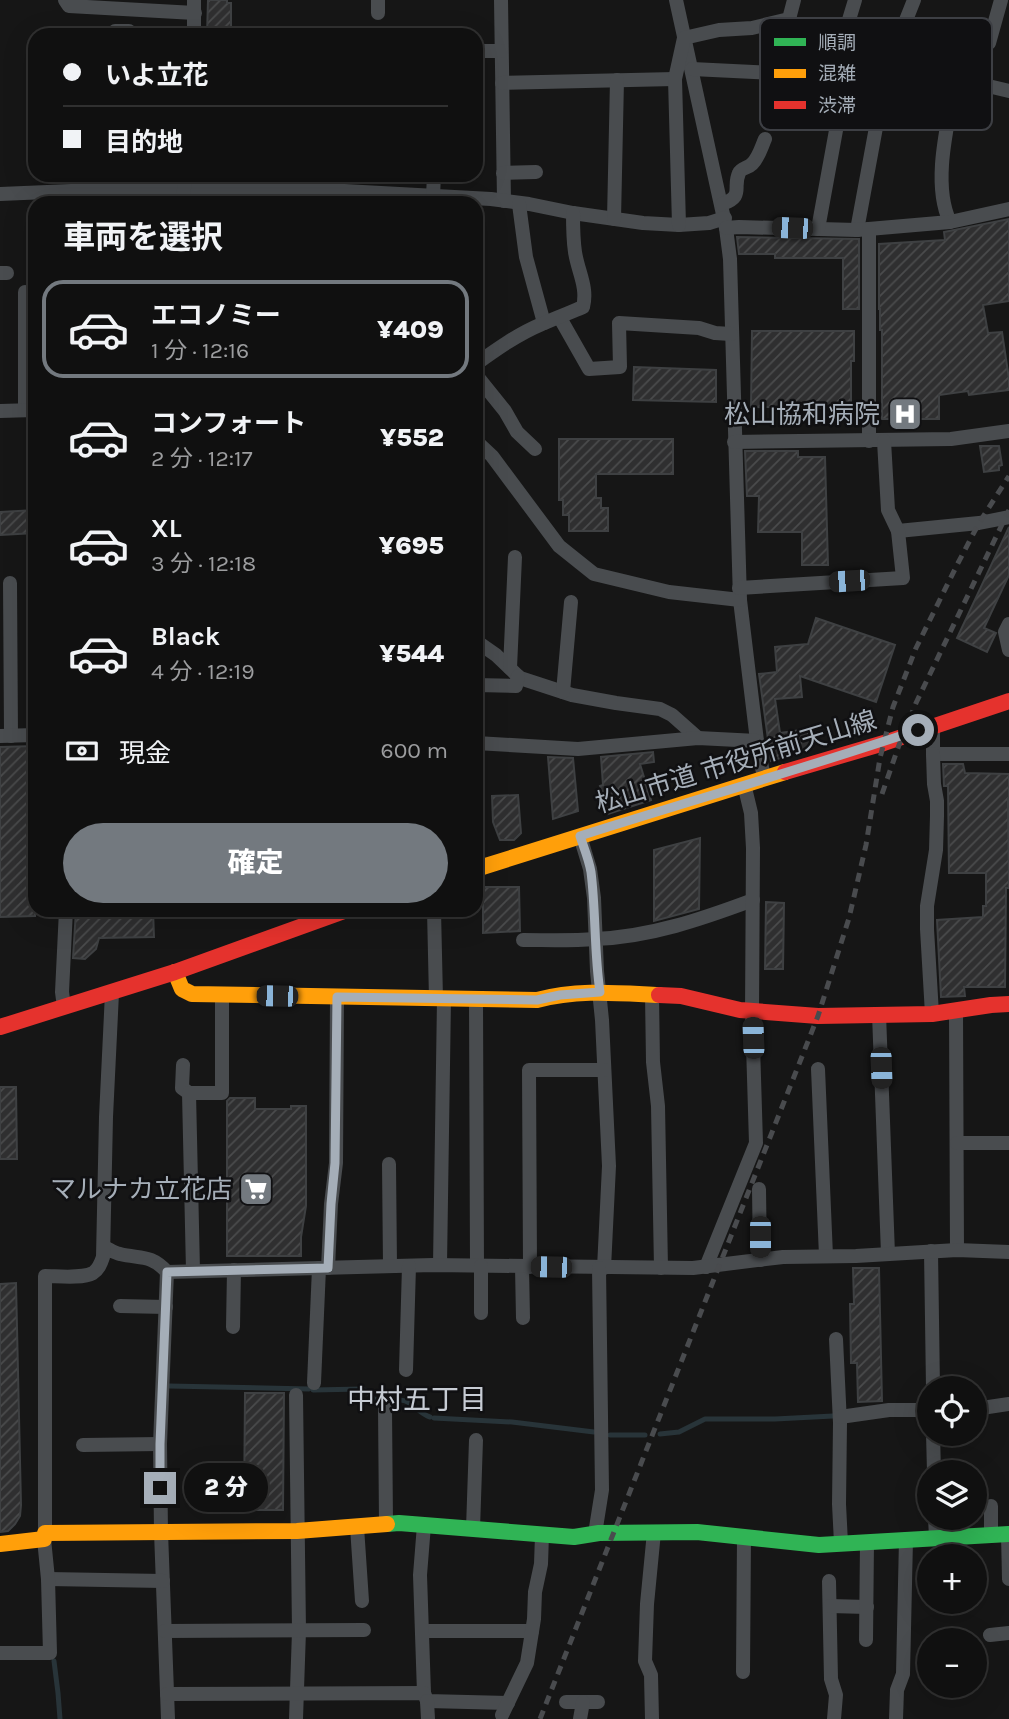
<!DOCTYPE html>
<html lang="ja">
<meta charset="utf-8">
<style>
:root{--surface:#101010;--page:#1e1e1e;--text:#f1f3f6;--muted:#9c9d9f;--line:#303030;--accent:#73797f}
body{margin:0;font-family:Karla,"Noto Sans JP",sans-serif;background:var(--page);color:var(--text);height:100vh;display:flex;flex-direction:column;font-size:26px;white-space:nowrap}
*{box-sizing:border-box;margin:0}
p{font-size:23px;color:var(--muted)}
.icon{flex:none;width:38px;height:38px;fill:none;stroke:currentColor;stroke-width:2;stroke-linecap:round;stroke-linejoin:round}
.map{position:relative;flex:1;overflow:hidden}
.side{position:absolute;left:28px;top:196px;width:455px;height:721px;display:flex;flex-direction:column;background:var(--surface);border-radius:21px;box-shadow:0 7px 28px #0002,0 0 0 2px var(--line)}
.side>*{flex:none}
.top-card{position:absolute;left:28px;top:28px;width:455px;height:154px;border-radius:21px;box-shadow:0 7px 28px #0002,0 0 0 2px var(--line);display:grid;align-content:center;height:154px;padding:0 35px;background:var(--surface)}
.controls{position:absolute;left:917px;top:1376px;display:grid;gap:14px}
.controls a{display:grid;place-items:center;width:70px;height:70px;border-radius:50%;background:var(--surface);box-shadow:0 7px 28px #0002,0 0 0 2px var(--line);font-size:35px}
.end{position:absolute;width:32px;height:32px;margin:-16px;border:9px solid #a5aeb8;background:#111;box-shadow:0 0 0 4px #111}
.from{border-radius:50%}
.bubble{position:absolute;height:49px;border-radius:24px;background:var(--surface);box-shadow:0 7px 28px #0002,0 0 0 2px var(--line);font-size:23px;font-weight:800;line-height:49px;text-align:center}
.car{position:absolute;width:21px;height:42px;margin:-21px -10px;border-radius:9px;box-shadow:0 0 5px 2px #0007;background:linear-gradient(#222 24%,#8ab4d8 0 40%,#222 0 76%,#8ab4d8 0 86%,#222 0)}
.top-card b{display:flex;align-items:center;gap:24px;height:66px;font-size:26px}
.top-card b+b{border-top:2px solid var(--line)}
.top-card i{width:18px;height:18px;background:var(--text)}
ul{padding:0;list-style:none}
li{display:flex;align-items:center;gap:21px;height:98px;margin:0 14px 10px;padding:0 21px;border:4px solid transparent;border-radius:21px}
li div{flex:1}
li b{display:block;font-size:26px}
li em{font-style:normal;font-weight:800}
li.active{border-color:var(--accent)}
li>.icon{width:63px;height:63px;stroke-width:1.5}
h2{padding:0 35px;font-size:32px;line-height:84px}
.pay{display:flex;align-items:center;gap:18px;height:77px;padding:0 35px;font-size:26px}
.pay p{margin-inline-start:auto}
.cta{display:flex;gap:14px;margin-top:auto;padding:14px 35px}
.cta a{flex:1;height:80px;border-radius:42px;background:var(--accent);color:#fff;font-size:28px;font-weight:800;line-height:80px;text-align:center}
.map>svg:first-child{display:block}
</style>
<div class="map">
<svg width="1009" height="1719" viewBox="0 0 1009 1719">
<defs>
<pattern id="building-hatch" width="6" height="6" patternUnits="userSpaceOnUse" patternTransform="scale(1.75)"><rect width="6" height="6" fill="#2f2f30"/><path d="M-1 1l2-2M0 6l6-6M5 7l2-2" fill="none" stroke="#4a4b4c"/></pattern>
</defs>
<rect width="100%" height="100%" fill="#161616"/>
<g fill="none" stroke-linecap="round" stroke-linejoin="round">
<!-- stream -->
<g stroke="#283439" stroke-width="5">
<path d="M 169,1386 L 309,1389"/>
<path d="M 313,1390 L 362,1389 L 366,1391 L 375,1400 C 384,1400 397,1398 405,1401 C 415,1405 420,1414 430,1417"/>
<path d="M 434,1418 L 512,1422 L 594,1432"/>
<path d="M 660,1434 L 679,1432 L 705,1419 L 775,1419 L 833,1416"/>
<path d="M 610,1435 L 645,1435"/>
<path d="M 54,1661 L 58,1693 L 60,1719"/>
</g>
</g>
<!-- building -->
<g fill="url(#building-hatch)" stroke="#3e4042" stroke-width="2">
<path d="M 208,0 L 227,0 L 227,3 L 231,3 L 231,35 L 207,35 Z"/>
<path d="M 1009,219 L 1009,301 L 983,305 L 988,333 L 1002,332 L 1009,379 L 1009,390 L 969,395 L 968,391 L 939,395 L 939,419 L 882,419 L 882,330 L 880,330 L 880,309 L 879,309 L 879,244 L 945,240 L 944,232 Z"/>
<path d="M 737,237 L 859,239 L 859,309 L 843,309 L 843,258 L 775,258 L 775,254 L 739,254 Z"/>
<path d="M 752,331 L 854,331 L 854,361 L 851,361 L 851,408 L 751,407 Z"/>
<path d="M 634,367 L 716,370 L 716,402 L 633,400 Z"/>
<path d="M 559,439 L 673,439 L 673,474 L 596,474 L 596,498 L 601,498 L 601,508 L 608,508 L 608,531 L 569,531 L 569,515 L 563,515 L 563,500 L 559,500 Z"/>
<path d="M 980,446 L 999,446 L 1002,465 L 999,466 L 999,470 L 984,472 Z"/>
<path d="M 745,451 L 798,451 L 798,457 L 825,457 L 828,565 L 802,565 L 802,532 L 758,532 L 759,496 L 747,496 Z"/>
<path d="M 35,510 L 35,533 L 0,535 L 0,512 Z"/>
<path d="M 1009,527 L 1009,575 L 984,628 L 996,633 L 987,652 L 957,638 Z"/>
<path d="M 816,618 L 895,645 L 876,702 L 800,676 L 802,697 L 775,699 L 780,733 L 807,729 L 812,748 L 771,761 L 759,674 L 777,672 L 775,647 L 808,644 Z"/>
<path d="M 35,746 L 35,916 L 0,917 L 0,747 Z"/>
<path d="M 653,752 L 654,762 L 640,764 L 651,800 L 608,814 L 600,786 L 603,785 L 601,757 Z"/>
<path d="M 548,757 L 573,758 L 578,811 L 553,819 Z"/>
<path d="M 943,764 L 963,764 L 965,773 L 1009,774 L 1009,798 L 1008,798 L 1009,888 L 1006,888 L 1005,987 L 964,987 L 965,996 L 941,997 L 937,920 L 983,917 L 983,906 L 986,906 L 986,873 L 949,873 L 948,786 L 944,786 Z"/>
<path d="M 518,795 L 521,833 L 514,840 L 500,840 L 493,822 L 492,796 Z"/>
<path d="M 700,838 L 699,909 L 654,921 L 654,850 Z"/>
<path d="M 483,887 L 519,887 L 520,931 L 483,933 Z"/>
<path d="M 766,902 L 784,903 L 783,969 L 765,969 Z"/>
<path d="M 76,910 L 153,910 L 154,937 L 99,938 L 96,949 L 85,959 L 73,958 Z"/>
<path d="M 0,1087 L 16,1087 L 17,1159 L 0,1159 Z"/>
<path d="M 230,1098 L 255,1098 L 255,1109 L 291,1109 L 291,1106 L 306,1106 L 306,1206 L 301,1237 L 301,1256 L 227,1256 L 227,1101 Z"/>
<path d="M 853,1268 L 879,1268 L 882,1401 L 858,1402 L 857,1363 L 851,1363 L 850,1304 L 854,1304 Z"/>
<path d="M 16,1283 L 21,1505 L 20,1516 L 15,1524 L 8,1531 L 0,1532 L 0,1284 Z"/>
<path d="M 245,1393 L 284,1393 L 283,1510 L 244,1510 Z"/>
</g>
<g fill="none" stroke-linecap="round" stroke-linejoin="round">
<!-- street -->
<g stroke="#494c4f" stroke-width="14">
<path d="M 65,0 L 69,6 L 195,13"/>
<path d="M 378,0 L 378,13"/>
<path d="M 501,0 L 504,201"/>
<path d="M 676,0 L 726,228 L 730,259 L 740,600 L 757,741 L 764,778"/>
<path d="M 855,0 L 838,56 L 887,68 L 857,230"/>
<path d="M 914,0 L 887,68 L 933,73 L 1009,91"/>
<path d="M 115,35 L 115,31 L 129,31"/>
<path d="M 194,35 L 194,0"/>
<path d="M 476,51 L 501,51"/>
<path d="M 692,69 L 797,74 C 804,50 817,52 838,56"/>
<path d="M 951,77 L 960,38 L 989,43 L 1001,0"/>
<path d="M 502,83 L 675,79"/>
<path d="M 503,173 L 536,172"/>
<path d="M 0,194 L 142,188 L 326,190 L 491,199 L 529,204 L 573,213 L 643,223 L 679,225 L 709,223 L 725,218"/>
<path d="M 433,196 L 434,175"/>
<path d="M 183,203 L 185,175"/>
<path d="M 519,204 L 526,257 L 544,323"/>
<path d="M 722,204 C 745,196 732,188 739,173 C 741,168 748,168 752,164 C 759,157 761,148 765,139"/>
<path d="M 614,219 L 617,80"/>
<path d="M 950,222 C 931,182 949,120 956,78"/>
<path d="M 679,225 L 675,79 L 684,38 L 719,30 L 752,28 L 789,19 L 794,0"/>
<path d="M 726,228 L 739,227 L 857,230 L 950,222 L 1009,209"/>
<path d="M 818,229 L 849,59"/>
<path d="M 0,273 L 7,273"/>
<path d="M 25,292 L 25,410"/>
<path d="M 560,318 L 589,369 L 620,367 L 619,323 L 699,328 L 715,333 L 731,334"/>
<path d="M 476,364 C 497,349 518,334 542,324 C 555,318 569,313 583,307 C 588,287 578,272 575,252 C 573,239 573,226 573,213"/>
<path d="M 476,375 L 505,411 L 517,432 L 535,449"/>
<path d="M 0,411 L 34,410"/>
<path d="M 476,441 L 492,456 L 559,546 L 594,574 L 669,592 L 740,600"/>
<path d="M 869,441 L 869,229"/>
<path d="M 734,442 L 951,439 L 1009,431"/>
<path d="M 898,531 L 979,523 L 1009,517"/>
<path d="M 10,583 L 11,736"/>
<path d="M 739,588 L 903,578 L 898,531 L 888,510 L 884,441"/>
<path d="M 1009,624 L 1005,632 L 1009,650"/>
<path d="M 476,641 L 496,655 L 520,678 L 572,695 L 616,703 L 660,709 L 672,715 L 698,738"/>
<path d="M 510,668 L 515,557"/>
<path d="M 476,685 L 516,686 L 518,676"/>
<path d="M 563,692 L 571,602"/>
<path d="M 933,725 L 933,754 L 1009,754"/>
<path d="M 0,736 L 35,735"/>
<path d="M 476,743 L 578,749 L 698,738 L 757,741"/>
<path d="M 580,836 L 590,869 L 594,898 L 597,971 L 602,1020 L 609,1166 L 604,1268"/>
<path d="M 434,910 L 436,999"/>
<path d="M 523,940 C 547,940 571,941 595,939 C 650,937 702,919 753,900"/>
<path d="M 652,995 L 653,1062 L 658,1106 L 661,1268"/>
<path d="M 476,999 L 477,1266"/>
<path d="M 64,1007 L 62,992 L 66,910"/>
<path d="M 956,1011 L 957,1250"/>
<path d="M 879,1014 L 888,1254"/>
<path d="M 932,1014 L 927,929 L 927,906 L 936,850 L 937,816 L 937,801 L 934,784 L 933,754"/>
<path d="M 183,1065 L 182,1088 L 189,1093"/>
<path d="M 818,1069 L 826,1256"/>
<path d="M 957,1143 L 1009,1143"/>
<path d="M 389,1164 L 390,1266"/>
<path d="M 759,1189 L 760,1260"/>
<path d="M 104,1247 C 109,1249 114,1253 120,1254 C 140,1259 151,1254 167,1272 L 160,1444 L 161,1532 L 168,1719"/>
<path d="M 931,1251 L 933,1388"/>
<path d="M 440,1265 L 444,999"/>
<path d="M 522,1267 L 523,1318"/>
<path d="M 530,1267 L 529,1070 L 604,1070"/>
<path d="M 706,1267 L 756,1143 L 752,1012 L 753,848 L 751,813 L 744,784"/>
<path d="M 328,1268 L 331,1204 L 336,1163 L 337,997"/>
<path d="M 193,1271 L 189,1093 L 222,1093 L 222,994"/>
<path d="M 167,1272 L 433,1265 L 693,1268 L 783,1257 L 856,1256 L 957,1250 L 1009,1252"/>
<path d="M 120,1306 L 166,1307"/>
<path d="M 481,1313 L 481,1266"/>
<path d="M 233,1327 L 234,1270"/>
<path d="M 836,1339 L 840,1423 L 839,1504 L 841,1543"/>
<path d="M 406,1370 L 409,1266"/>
<path d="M 314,1383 L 319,1268"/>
<path d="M 296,1395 L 299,1631 L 296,1719"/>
<path d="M 385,1408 L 386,1523"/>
<path d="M 975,1409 L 1009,1404"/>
<path d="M 840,1417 L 889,1410 L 929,1410"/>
<path d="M 933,1433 L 934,1472"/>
<path d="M 83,1445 L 160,1444"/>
<path d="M 935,1517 L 936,1538"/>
<path d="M 357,1527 L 362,1601"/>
<path d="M 473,1529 L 476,1440"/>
<path d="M 45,1533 L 45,1276 C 57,1276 82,1279 93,1273 C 99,1269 101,1263 103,1257 L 106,1117 L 112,993"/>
<path d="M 595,1534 L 602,1490 L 599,1268"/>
<path d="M 1008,1534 L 1009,1579"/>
<path d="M 991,1535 L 991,1506"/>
<path d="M 48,1579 L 163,1581"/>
<path d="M 829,1581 L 831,1679 L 836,1695 L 834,1719"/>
<path d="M 830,1606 L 867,1607"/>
<path d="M 165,1631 L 364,1630"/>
<path d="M 423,1631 L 532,1631"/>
<path d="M 990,1635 L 1009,1633"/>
<path d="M 866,1640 L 867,1542"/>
<path d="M 0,1653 L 50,1653 L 48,1579 L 44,1539"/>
<path d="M 743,1672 L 744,1537"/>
<path d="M 424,1693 L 420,1575 L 424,1525"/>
<path d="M 167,1694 L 424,1693 L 427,1701 L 508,1703"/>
<path d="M 427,1701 L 428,1719"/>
<path d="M 566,1702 L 598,1702"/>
<path d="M 502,1715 L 527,1663 L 534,1619 L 535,1592 L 541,1564 L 542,1535"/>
<path d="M 580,1719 L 583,1702"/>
<path d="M 652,1719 L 651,1675 L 645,1661 L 647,1604 L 654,1532"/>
<path d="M 896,1719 L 897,1690 L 903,1674 L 906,1539"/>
</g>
<!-- fast -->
<path stroke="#30b455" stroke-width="16" d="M 387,1524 L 399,1523 L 574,1537 L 599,1533 L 697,1532 L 819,1545 L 1009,1534"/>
<!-- slow -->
<g stroke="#ff9f0a" stroke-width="16">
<path d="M 476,869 L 785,772"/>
<path d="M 175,972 L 182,989 L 192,994 L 537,1000 C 578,989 617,993 659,995"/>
<path d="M 0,1544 L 44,1539 L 45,1533 L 297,1531 L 387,1524"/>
</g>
<!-- jam -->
<g stroke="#e5322d" stroke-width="16">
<path d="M 785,772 L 884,743 L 1009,701"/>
<path d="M 659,995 L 681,996 L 740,1010 L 818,1016 L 932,1014 L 991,1005 L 1009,1004"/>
<path d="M 0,1027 L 175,972 L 347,910"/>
</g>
<!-- rail -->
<g stroke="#494b4e" stroke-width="5" stroke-dasharray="9 7" stroke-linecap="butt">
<path d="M 882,794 L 899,745 L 916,703 L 1009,510"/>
<path d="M 540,1719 L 818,1016 L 849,918 L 866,845 L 880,758 L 893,707 L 916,648 L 958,563 L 979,523 L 1009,476"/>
</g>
</g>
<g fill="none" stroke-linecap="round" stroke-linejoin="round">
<!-- route -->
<path stroke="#a5aeb8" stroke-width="9" d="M 160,1488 L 160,1444 L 167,1272 L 328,1268 L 331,1204 L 335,1163 L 337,997 L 537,1000 L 560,995 L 600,992 C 594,952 596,912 591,872 C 589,860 584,848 580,836 C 693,800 806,768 918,730"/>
</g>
<!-- icons -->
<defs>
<g id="hospital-square" transform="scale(1.75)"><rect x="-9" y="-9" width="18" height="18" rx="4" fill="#73797f" stroke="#101012"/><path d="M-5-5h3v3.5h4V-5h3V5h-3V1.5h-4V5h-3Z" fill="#fff"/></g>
<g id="supermarket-square" transform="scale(1.75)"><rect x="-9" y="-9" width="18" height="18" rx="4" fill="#73797f" stroke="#101012"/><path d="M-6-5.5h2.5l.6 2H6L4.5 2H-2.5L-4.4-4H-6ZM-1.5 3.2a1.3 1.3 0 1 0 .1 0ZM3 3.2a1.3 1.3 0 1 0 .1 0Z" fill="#fff"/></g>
</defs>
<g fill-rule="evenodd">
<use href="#hospital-square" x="905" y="414"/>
<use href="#supermarket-square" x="256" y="1189"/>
</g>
<g text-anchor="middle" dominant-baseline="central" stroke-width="5" stroke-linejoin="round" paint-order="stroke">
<!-- poi labels -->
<g font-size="26" fill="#a5aeb8" stroke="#101012" text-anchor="end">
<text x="880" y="414">松山協和病院</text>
<text x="232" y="1189">マルナカ立花店</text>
</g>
<!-- street labels -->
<g font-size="26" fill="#a5aeb8" stroke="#101012">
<text transform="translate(736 762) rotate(-17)">松山市道 市役所前天山線</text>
</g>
<!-- neighbourhood labels -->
<g font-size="28" fill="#c7ccd4" stroke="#101012">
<text x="417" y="1399">中村五丁目</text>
</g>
</g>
<!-- legend -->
<rect x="760" y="18" width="232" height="112" rx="10" fill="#101012" stroke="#3d3f44" stroke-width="2"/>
<rect x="774" y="38" width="32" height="8" fill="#30b455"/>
<rect x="774" y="69" width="32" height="9" fill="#ff9f0a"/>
<rect x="774" y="101" width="32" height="8" fill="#e5322d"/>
<g font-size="19" fill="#a5aeb8">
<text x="818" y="49">順調</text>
<text x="818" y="80">混雑</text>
<text x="818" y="112">渋滞</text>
</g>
</svg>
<div class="controls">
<a><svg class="icon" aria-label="locate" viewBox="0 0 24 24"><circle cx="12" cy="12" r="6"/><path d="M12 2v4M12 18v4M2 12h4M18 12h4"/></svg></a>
<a><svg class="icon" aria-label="layers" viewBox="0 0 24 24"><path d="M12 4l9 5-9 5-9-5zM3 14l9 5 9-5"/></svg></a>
<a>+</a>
<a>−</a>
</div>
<i class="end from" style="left:918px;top:730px"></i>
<i class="end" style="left:160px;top:1488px"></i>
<div class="bubble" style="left:184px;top:1463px;width:84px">2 分</div>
<i class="car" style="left:792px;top:228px;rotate:272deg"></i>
<i class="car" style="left:849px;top:581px;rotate:266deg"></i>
<i class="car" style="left:277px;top:996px;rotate:271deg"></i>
<i class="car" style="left:753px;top:1038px;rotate:358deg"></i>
<i class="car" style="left:881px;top:1068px;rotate:178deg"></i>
<i class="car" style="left:760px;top:1237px;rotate:180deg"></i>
<i class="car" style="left:551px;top:1267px;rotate:271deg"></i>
<div class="top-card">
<b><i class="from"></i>いよ立花</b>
<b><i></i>目的地</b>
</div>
<section class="side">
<h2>車両を選択</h2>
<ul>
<li class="active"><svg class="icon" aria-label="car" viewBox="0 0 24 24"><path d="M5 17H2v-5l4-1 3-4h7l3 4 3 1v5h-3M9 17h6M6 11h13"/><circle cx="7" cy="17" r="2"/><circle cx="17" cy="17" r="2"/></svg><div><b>エコノミー</b><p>1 分 · 12:16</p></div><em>¥409</em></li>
<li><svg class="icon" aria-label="car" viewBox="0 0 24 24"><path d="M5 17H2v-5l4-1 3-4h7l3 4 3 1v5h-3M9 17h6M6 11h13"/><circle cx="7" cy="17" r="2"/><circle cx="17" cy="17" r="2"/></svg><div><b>コンフォート</b><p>2 分 · 12:17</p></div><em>¥552</em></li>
<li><svg class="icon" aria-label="car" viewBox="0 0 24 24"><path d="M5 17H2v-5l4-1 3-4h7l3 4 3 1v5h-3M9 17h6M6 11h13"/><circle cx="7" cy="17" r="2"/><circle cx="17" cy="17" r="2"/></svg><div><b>XL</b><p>3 分 · 12:18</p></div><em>¥695</em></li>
<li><svg class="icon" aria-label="car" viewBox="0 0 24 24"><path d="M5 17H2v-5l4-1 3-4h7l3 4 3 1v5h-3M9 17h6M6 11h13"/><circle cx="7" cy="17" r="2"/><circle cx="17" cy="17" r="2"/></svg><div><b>Black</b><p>4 分 · 12:19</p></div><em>¥544</em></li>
</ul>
<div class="pay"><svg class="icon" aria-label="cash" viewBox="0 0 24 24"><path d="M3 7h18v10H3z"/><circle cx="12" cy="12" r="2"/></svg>現金<p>600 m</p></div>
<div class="cta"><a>確定</a></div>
</section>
</div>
